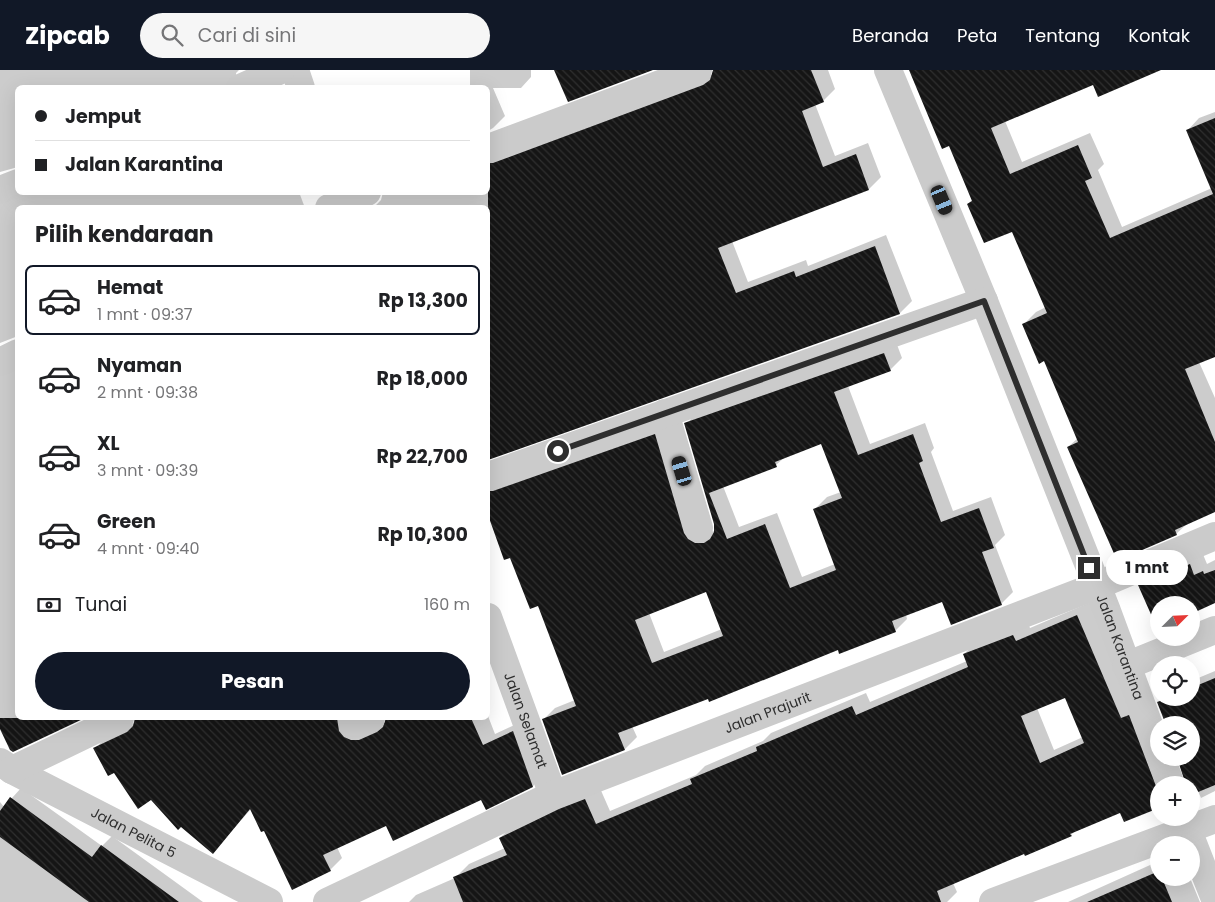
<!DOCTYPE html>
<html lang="id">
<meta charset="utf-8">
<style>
:root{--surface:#fff;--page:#f6f6f6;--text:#202124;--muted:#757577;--line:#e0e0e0;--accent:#111827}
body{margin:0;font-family:Poppins,sans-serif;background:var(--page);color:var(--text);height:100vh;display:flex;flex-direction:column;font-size:19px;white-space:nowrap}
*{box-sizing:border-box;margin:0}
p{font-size:16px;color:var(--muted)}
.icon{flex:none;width:28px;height:28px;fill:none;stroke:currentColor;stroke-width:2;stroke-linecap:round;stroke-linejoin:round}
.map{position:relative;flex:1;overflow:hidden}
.drawer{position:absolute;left:15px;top:135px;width:475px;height:515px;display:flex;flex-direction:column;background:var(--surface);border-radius:8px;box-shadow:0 5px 20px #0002}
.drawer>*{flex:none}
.hud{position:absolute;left:15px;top:15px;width:475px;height:110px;border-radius:8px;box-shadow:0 5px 20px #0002;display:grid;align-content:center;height:110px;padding:0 20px;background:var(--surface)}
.needle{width:32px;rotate:66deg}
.controls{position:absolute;left:1150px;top:526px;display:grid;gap:10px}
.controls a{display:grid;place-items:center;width:50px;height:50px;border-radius:50%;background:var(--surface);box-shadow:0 5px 20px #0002;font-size:25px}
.end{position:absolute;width:22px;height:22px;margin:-11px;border:6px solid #2e2e2e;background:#fff;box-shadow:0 0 0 2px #fff}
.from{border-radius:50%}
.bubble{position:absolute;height:35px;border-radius:18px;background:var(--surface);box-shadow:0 5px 20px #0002;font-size:16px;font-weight:700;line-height:35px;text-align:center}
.car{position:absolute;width:15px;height:30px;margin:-15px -8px;border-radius:6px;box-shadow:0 0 4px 1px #0007;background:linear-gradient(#222 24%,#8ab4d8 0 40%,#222 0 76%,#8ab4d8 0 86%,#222 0)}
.hud b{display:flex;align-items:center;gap:18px;height:48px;font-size:19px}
.hud b+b{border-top:1px solid var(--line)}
.hud i{width:12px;height:12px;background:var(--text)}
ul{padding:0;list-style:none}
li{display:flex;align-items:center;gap:15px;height:70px;margin:0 10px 8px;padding:0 10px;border:2px solid transparent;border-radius:8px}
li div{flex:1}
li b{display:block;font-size:19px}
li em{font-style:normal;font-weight:700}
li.selected{border-color:var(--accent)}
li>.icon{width:45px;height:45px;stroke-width:1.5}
h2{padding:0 20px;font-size:22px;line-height:60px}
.pay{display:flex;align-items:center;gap:12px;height:55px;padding:0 20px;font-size:19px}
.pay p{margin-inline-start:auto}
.cta{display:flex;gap:10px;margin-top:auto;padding:10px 20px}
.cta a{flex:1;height:58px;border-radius:30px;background:var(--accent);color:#fff;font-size:20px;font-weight:700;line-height:58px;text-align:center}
header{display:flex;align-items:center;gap:30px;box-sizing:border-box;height:70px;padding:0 25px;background:var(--accent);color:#fff}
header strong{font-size:24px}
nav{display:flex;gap:28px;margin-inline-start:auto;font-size:18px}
.search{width:350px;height:45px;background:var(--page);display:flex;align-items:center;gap:12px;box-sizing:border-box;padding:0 18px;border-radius:28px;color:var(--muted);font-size:19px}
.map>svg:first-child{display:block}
</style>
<header>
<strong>Zipcab</strong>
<div class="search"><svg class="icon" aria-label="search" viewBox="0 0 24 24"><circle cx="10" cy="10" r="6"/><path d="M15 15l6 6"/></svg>Cari di sini</div>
<nav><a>Beranda</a><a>Peta</a><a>Tentang</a><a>Kontak</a></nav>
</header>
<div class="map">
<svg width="1215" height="832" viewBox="0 0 1215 832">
<defs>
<pattern id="building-back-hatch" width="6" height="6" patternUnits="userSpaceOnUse" patternTransform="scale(1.25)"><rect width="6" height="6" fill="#151515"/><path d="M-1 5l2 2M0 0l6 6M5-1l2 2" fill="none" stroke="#2f2f2f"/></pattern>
</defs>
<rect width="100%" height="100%" fill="#fff"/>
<!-- shadow -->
<g fill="#0003" fill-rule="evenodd">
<path d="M 0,0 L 239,0 L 236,3 L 237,12 L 242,18 L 18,18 L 18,97 L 0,102 Z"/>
<path d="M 470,0 L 531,0 L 531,7 L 521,18 L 493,18 L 505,46 L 493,58 L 488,61 L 488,18 L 470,18 Z"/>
<path d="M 714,0 L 828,0 L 835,19 L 823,31 L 815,34 L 835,86 L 868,73 L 881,107 L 869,119 L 732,171 L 748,212 L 806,190 L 808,196 L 886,165 L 912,231 L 900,243 L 488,388 L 488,138 L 376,138 L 375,136 L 381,130 L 383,122 L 488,122 L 488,75 L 506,81 L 714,4 Z"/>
<path d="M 916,0 L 1158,0 L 1093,13 L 1005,51 L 1022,92 L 1090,63 L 1104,94 L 1098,100 L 1122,157 L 1212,118 L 1187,61 L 1199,48 L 1215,42 L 1215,285 L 1199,292 L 1215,328 L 1215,441 L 1188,453 L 1176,464 L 1068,377 L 1078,368 L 1044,290 L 1024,254 L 1036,242 L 1046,237 L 1013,160 L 968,134 L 973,129 Z"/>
<path d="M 0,117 L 20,122 L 299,122 L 305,138 L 18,138 L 18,266 L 0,273 Z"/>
<path d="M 896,272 L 902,288 L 890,300 L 848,316 L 870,374 L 925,353 L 934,378 L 931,382 L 953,441 L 991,427 L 1005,465 L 995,475 L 1013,522 L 1001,534 L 943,530 L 906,545 L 907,549 L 895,561 L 838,578 L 632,656 L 637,667 L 625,679 L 543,650 L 555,638 L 575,630 L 538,534 L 491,449 L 488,451 L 488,403 L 667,353 L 707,462 L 715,461 L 715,453 L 686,354 L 698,342 ZM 822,373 L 841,422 L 827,427 L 815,439 L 835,494 L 802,507 L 777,443 L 739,457 L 723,416 L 776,395 L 785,387 ZM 707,520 L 722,559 L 664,582 L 649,543 Z"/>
<path d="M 0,289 L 18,295 L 18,648 L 82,648 L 13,681 L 0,656 Z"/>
<path d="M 1202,482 L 1207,494 L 1215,490 L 1215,532 L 1191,535 L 1140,516 L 1152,503 Z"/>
<path d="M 1091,532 L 1159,715 L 1159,737 L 1121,741 L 1076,760 L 1071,765 L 1025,782 L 953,813 L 957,822 L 947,832 L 409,832 L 416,825 L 455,808 L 469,794 L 505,778 L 500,768 L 514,754 L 599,716 L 610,741 L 696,705 L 705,696 L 763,671 L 771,663 L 866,623 L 870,632 L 967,591 L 964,584 L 978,570 L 1027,551 L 1030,558 ZM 1066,626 L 1083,667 L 1054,680 L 1037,638 Z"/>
<path d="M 1215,601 L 1215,721 L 1201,728 L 1198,721 L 1191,715 L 1187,715 L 1179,688 L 1191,688 L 1191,655 L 1167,655 L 1159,633 L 1164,628 L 1191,628 L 1191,611 Z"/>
<path d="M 488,646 L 495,664 L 525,650 L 545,704 L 533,716 L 486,738 L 482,729 L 386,755 L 337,777 L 342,788 L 330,800 L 264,759 L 251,739 L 213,782 L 152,729 L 114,701 L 95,678 L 107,667 L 135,653 L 137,648 L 350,648 L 372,658 L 387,652 L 387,648 Z"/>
<path d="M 21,718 L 102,776 L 112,766 L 203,832 L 0,832 L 0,732 L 4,737 Z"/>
<path d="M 1159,791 L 1159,808 L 1190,808 L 1200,832 L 1068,832 Z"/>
</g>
<!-- building -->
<g fill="url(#building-back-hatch)" fill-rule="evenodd">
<path d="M 554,0 L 653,0 L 568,32 Z"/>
<path d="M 713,0 L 811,0 L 824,32 L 802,41 L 823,97 L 856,84 L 869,120 L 718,178 L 736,223 L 794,201 L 796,207 L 875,176 L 900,244 L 488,390 L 488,93 L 493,93 L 703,15 L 710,10 Z"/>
<path d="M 909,0 L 1161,0 L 1098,27 L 1093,15 L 991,58 L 1010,104 L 1078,75 L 1092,108 L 1085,111 L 1110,168 L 1213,124 L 1186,60 L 1215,48 L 1215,287 L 1185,299 L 1215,372 L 1215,442 L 1175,460 L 1177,465 L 1126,487 L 1125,484 L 1116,488 L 1067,377 L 1078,372 L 1044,291 L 1039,294 L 1022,254 L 1047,243 L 1012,162 L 984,173 L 967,134 L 972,131 L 949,76 L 942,79 Z"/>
<path d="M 884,283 L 891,301 L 834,322 L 858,385 L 913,364 L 923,391 L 919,393 L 941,452 L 979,438 L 994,478 L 982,482 L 1002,535 L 951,555 L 942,532 L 892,551 L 896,562 L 839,584 L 838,580 L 709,632 L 708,629 L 618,663 L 625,680 L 562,705 L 542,649 L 576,636 L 538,536 L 530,539 L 510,488 L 504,490 L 488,445 L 488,421 L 493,421 L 655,364 L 684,463 L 688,469 L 695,473 L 704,473 L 710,469 L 714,462 L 714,454 L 684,353 ZM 821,374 L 842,428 L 813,439 L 836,500 L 790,518 L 765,454 L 727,469 L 709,423 L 777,397 L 775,392 ZM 706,522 L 723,566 L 652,593 L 635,550 Z"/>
<path d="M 1190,494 L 1194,505 L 1203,501 L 1204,504 L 1215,500 L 1215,533 L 1191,544 L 1191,535 L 1159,535 L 1159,557 L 1157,558 L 1138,515 Z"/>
<path d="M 1077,545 L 1121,648 L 1129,645 L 1159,724 L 1159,738 L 1124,752 L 1120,743 L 1070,764 L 1072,766 L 1025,786 L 1024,784 L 937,821 L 941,832 L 463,832 L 453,807 L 507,785 L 499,768 L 559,739 L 585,729 L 596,754 L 692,714 L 690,709 L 757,681 L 756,677 L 852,636 L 856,645 L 968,597 L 963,584 L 1013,565 L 1016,571 ZM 1065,628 L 1084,673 L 1040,693 L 1021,646 Z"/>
<path d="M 1215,608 L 1215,715 L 1191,725 L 1191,715 L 1186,715 L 1177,688 L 1191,688 L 1191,655 L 1166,655 L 1157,632 L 1169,628 L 1191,628 L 1191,618 Z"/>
<path d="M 0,648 L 85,648 L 13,682 L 10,680 L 0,659 Z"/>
<path d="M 135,648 L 337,648 L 339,661 L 344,667 L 351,670 L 359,670 L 377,662 L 383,657 L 386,648 L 471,648 L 483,675 L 513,661 L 533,717 L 486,740 L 481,730 L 393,771 L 386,756 L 323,785 L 331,801 L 292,820 L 264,761 L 261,762 L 250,739 L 213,784 L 181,757 L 178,760 L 151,730 L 138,739 L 114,703 L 108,706 L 93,678 L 127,662 L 133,656 Z"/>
<path d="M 10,727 L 92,787 L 101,775 L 179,832 L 89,832 L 0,767 L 0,741 Z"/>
<path d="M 1159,801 L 1159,808 L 1162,808 L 1172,832 L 1087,832 Z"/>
</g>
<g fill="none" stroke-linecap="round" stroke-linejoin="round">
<!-- minor -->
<g stroke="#cbcbcb" stroke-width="28">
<path d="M 295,0 L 301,18"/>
<path id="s1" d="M 888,0 L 984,231 L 1107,541 L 1159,682"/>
<path d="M 240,18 L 281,0"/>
<path d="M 488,78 L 698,0"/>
<path d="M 0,120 L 18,113"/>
<path d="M 329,138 L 367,122"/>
<path d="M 0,292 L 18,283"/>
<path d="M 665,343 L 699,458"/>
<path d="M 488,406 L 984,231"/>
<path id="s2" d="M 488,547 L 553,725"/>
<path d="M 1126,596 L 1215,560"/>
<path d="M 353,655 L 371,648"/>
<path d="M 1161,688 L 1171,715"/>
<path id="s3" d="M 0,692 L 12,700 L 269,832"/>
<path d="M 12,700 L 120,648"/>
<path d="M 1183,748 L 1215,829"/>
<path id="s4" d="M 327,832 L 553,725 L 1096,516 L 1215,466"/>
<path d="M 993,832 L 1215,749"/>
</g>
</g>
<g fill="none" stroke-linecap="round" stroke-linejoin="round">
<!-- route -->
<path stroke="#2e2e2e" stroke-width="6" d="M 558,381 L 984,231 L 1089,498"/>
</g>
<g text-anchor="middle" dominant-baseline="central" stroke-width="5" stroke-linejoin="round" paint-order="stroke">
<!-- street labels -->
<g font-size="14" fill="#2e2e2e" stroke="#fff">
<text stroke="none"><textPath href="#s1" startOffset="622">Jalan Karantina</textPath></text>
<text stroke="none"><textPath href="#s4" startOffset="480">Jalan Prajurit</textPath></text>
<text stroke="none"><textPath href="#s2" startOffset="110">Jalan Selamat</textPath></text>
<text stroke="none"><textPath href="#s3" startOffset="151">Jalan Pelita 5</textPath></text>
</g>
</g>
</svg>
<div class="controls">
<a><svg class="needle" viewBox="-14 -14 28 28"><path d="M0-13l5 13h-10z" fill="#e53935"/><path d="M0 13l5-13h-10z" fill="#757577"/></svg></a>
<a><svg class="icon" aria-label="locate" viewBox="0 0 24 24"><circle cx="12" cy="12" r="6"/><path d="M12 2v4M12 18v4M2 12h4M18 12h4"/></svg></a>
<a><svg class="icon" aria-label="layers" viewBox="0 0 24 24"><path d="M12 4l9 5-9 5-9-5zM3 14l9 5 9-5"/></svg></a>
<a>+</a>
<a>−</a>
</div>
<i class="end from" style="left:558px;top:381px"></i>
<i class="end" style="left:1089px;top:498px"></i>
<div class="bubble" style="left:1106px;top:480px;width:82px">1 mnt</div>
<i class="car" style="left:942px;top:130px;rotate:157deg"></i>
<i class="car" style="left:682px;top:401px;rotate:343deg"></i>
<div class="hud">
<b><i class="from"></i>Jemput</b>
<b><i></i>Jalan Karantina</b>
</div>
<section class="drawer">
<h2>Pilih kendaraan</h2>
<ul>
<li class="selected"><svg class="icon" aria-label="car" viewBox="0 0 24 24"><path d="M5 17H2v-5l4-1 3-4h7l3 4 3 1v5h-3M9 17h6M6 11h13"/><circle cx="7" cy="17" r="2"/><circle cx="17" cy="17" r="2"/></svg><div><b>Hemat</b><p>1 mnt · 09:37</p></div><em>Rp 13,300</em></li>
<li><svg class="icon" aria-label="car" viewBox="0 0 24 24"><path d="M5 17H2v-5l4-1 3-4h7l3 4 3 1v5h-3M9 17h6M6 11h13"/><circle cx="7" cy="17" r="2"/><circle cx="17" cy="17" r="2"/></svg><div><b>Nyaman</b><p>2 mnt · 09:38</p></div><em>Rp 18,000</em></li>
<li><svg class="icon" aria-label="car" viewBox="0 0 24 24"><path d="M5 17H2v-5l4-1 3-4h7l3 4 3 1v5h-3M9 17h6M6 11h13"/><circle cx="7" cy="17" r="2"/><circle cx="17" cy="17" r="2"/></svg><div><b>XL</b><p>3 mnt · 09:39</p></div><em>Rp 22,700</em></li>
<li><svg class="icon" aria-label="car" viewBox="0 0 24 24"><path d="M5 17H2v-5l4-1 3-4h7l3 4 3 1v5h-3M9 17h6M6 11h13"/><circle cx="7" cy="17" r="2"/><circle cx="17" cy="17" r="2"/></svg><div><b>Green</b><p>4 mnt · 09:40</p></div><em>Rp 10,300</em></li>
</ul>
<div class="pay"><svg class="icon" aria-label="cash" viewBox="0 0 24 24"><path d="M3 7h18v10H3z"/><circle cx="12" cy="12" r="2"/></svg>Tunai<p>160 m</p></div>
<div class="cta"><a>Pesan</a></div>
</section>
</div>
